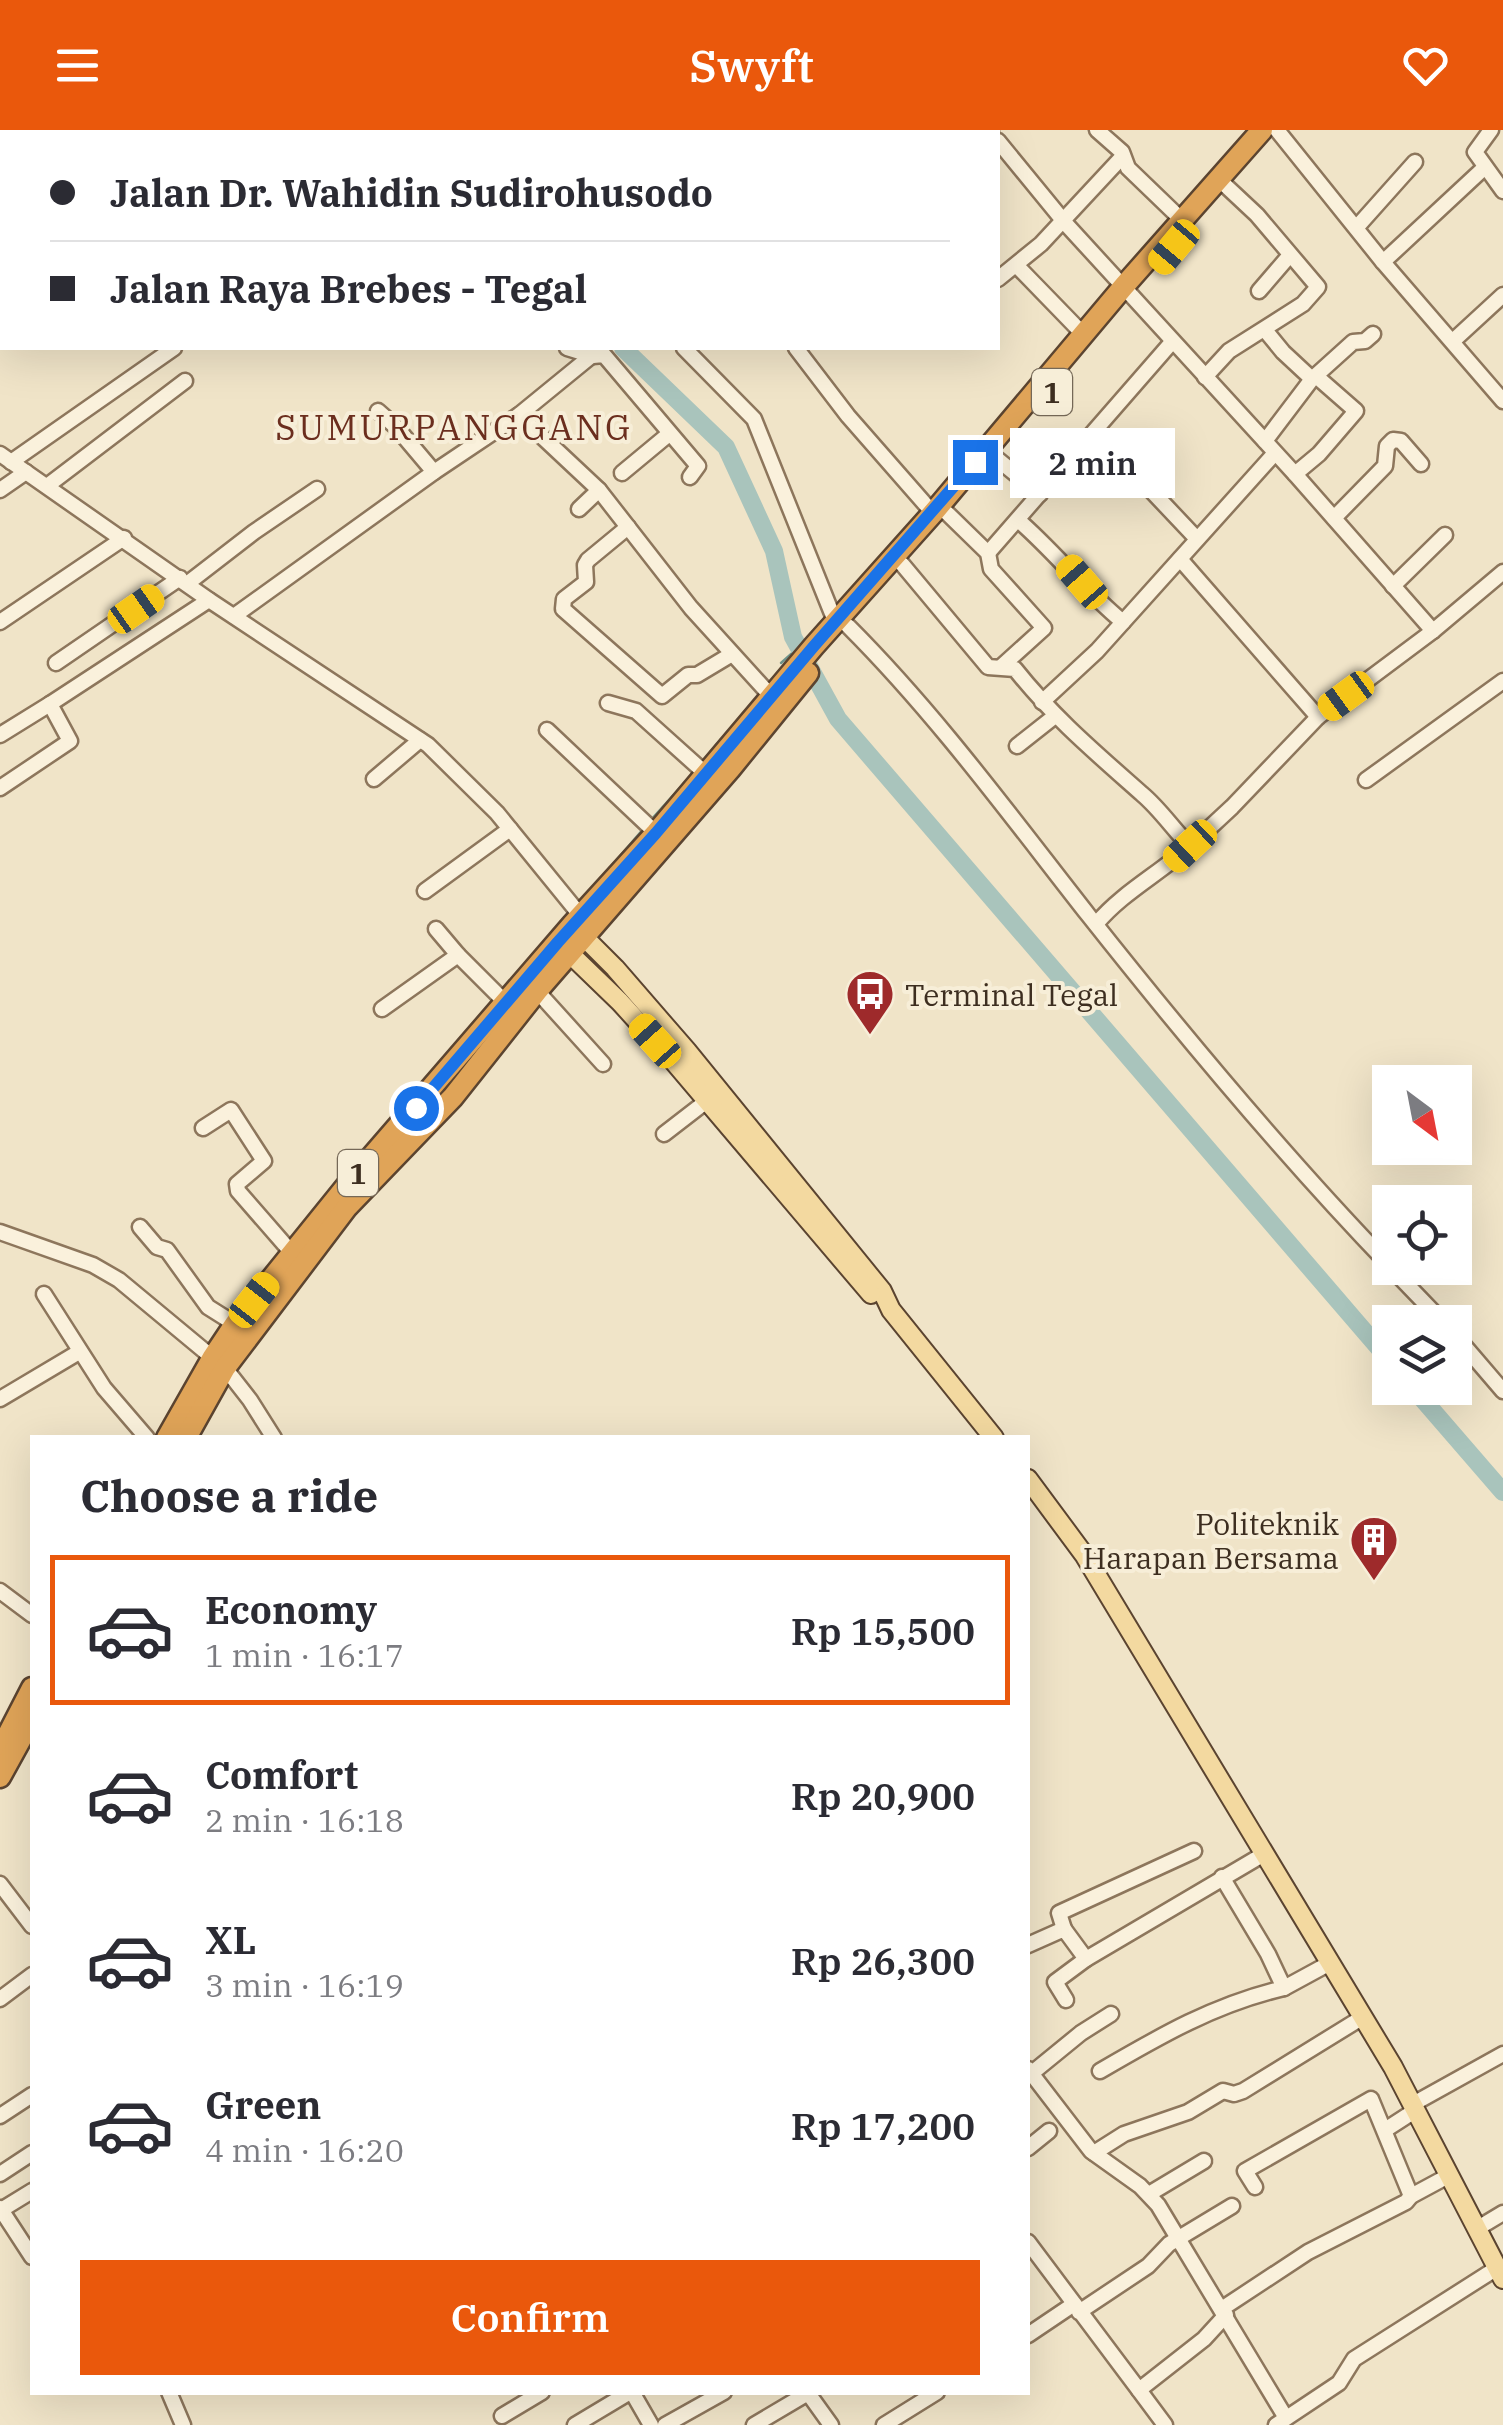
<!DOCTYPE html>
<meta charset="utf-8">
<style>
:root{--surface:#fff;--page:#f2f2f3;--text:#2b2b33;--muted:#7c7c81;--line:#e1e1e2;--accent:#ea580c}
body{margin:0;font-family:"IBM Plex Serif",serif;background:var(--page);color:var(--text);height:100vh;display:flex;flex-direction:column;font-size:38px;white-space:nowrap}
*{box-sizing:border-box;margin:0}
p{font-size:32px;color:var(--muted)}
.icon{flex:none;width:55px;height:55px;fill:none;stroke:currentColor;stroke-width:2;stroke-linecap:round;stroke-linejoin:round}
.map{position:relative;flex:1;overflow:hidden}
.panel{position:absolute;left:30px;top:1305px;width:1000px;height:960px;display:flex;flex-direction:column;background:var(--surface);border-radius:0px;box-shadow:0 10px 40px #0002}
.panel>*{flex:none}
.guide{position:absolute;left:0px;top:0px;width:1000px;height:220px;box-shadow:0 10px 40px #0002;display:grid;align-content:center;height:220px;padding:0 50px;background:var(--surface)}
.needle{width:65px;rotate:148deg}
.fabs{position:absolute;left:1372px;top:935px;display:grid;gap:20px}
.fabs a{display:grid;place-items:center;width:100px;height:100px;border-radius:0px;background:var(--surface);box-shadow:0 10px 40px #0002;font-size:50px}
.end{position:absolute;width:45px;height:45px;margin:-22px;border:12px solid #1a73e8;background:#fff;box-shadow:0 0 0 5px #fff}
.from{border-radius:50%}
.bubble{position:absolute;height:70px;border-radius:0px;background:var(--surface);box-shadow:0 10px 40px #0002;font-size:32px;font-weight:600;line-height:70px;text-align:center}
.car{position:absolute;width:30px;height:60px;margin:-30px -15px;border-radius:12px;box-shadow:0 0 8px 2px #0007;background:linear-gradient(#f5c518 24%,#345 0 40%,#f5c518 0 76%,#345 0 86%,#f5c518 0)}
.guide b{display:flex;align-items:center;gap:35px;height:95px;font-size:38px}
.guide b+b{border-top:2px solid var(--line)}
.guide i{width:25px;height:25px;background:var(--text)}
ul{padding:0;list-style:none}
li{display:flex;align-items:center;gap:30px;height:150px;margin:0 20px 15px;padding:0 30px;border:5px solid transparent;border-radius:0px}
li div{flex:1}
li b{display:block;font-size:38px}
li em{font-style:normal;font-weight:600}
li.current{border-color:var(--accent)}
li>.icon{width:90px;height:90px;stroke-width:1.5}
h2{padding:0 50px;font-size:45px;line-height:120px}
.action{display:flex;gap:20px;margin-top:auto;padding:20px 50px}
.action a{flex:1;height:115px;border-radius:0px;background:var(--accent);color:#fff;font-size:40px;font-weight:600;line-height:115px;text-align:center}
header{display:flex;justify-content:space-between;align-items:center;height:130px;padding:0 50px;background:var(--accent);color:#fff;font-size:45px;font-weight:600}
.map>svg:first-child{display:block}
</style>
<header><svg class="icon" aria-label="menu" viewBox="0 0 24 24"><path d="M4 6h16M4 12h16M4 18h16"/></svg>Swyft<svg class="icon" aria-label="heart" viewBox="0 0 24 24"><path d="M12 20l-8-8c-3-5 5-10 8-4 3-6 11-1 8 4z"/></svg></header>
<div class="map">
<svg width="1503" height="2295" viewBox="0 0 1503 2295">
<rect width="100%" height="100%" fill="#f0e4c8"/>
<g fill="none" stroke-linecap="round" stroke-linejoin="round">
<!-- stream -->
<g stroke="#6f938a" stroke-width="2.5">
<path d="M 781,533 L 799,517"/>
<path d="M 703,631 L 721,609"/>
<path d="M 650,691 L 695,641"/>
<path d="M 594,756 L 645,697"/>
</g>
<!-- river -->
<g stroke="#a9c4bc" stroke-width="18">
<path d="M 408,0 L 410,2"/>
<path d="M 623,218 L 726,317 L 774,421 L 793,507 L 838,589 L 1390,1231"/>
<path d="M 1413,1258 L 1503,1362"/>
</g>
<!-- minor casing -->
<g stroke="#8d765c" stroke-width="19">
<g id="minor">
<path d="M 63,0 L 64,2"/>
<path d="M 367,0 L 370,2"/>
<path d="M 475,0 L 477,2"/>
<path d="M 648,0 L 650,2"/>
<path d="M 989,0 L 991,2"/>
<path d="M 1097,0 L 1122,22 L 1128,38 L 1183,91"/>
<path d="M 1277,0 L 1383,132 L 1503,271"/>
<path d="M 1491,0 L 1475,22 L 1503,61"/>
<path d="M 242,2 L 245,0"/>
<path d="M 754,2 L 758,0"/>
<path d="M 898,2 L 901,0"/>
<path d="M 998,11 L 1066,94 L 1295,344 L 1433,501"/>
<path d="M 1357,97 L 1415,32"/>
<path d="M 1383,132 L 1484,38"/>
<path d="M 1017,136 L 1084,205"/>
<path d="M 998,149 L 1041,114 L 1123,26"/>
<path d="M 0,150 L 2,148"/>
<path d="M 1259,161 L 1290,125"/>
<path d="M 1265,200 L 1283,222 L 1312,249"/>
<path d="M 1453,211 L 1503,165"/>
<path d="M 567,218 L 593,226 L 604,225 L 698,336 L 690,347"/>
<path d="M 684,218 L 754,289 L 835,491"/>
<path d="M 796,218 L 848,286 L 933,383"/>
<path d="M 1205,247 L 1229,221 L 1303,174 L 1318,157 L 1257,85 L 1226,56"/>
<path d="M 378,281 L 396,297 L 434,342"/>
<path d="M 519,285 L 599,360 L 691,478 L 771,566"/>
<path d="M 1095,301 L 1197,409"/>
<path d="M 1265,311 L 1312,249 L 1353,212 L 1365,211 L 1373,204"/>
<path d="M 0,324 L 209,470 L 428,615 L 497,683 L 585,791"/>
<path d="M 996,328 L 1040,364"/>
<path d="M 11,332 L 174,218"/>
<path d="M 622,343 L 669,304"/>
<path d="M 1295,344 L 1319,324 L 1356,281 L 1316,246"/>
<path d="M 47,356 L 185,251"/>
<path d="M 0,360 L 26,342"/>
<path d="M 579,379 L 599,360"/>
<path d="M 947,383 L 988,423 L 991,439 L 1044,498 L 1002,536"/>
<path d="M 1334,388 L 1385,336 L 1387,316 L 1393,310 L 1401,311 L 1421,334"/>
<path d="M 1018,390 C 1055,422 1085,461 1123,492"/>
<path d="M 628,397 L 588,430 L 585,435 L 586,452 L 564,469 L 563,479 L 662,566 L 688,545 L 697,545 L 732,524"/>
<path d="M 988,423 L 1172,212"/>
<path d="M 1180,429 L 1318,587"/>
<path d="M 902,434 L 988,537 L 1015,539 C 1053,587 1097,624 1142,664 C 1160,679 1173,699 1190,716 L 1232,677 L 1318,587 L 1433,501 L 1503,442"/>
<path d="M 188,453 L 254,402 L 317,359"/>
<path d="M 1393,456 L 1445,405"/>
<path d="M 234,486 L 434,342 L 519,285 L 601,218"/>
<path d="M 0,492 L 124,408"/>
<path d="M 848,496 C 937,585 1012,688 1089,786 C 1184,906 1284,1026 1390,1136"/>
<path d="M 56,533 L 180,448"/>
<path d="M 1042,572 L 1097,521 L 1275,323"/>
<path d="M 608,573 L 636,581 L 705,643"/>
<path d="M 547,600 L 656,703"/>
<path d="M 0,605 L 50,574"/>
<path d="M 1017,616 L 1055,586"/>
<path d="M 374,649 L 420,610"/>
<path d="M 1366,650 L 1503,551"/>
<path d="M 0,658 L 70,611 L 50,574 L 209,470"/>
<path d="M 425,761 L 510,699"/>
<path d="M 1096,794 C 1123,762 1159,744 1190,716"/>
<path d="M 436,799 L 458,825"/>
<path d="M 537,861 L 603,934"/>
<path d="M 382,879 L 458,825 L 506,873"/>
<path d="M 203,998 L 231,980 L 264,1031 L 237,1054 L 238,1061 L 292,1123"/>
<path d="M 664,1004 L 708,970"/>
<path d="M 140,1097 L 157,1117 L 167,1120 L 208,1177 L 235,1194"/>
<path d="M 0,1102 L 93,1135 L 119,1150 L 225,1238 L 250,1270 L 274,1308"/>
<path d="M 1391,1138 L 1443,1192"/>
<path d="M 44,1164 L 104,1258 L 147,1308"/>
<path d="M 1455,1205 L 1503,1261"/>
<path d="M 0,1269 L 79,1222"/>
<path d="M 0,1461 L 32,1485"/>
<path d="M 0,1754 L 32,1796"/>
<path d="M 1064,1799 L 1059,1783 L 1194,1721"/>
<path d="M 1028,1815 L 1064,1799 L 1086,1829 L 1264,1724"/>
<path d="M 1284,1858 L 1330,1833"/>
<path d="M 0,1869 L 32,1845"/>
<path d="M 1066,1870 L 1055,1852 L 1086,1829"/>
<path d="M 1028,1939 L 1091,2021 L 1140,2056 L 1158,2075 L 1286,2288"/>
<path d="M 1100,1941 C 1160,1906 1215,1874 1284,1858 L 1268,1824 L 1222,1747"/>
<path d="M 1032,1943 L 1081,1903 L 1111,1884"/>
<path d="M 1413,1974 L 1503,1924"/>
<path d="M 0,1986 L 32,1965"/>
<path d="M 1385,2000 L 1416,1980"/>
<path d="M 1028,2018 L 1049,2001"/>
<path d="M 1094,2023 L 1124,2004 L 1188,1982 L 1223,1961 L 1234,1964 L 1243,1961 L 1363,1887"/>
<path d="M 0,2044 L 32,2023"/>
<path d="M 1255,2057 L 1245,2041 L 1371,1969 L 1411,2066"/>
<path d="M 1149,2064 L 1204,2031"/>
<path d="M 0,2078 L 32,2127"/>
<path d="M 1,2080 L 32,2061"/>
<path d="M 1478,2098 L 1503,2083"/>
<path d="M 1028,2112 L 1139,2260 L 1204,2209 L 1226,2185"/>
<path d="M 1223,2178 L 1308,2122 L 1406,2072 L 1411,2066 L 1450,2045"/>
<path d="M 1079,2182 L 1148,2136 L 1169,2114 L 1232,2076"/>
<path d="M 1028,2205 L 1074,2174"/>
<path d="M 1139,2260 L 1165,2295"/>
<path d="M 169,2262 L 183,2295"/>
<path d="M 632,2262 L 651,2295"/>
<path d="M 502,2286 L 542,2262"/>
<path d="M 575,2295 L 630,2262"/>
<path d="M 665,2295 L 724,2262"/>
<path d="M 754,2295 L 808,2263 L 831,2295"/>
<path d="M 884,2295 L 937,2262"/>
<path d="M 1276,2295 L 1339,2253 L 1354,2229 L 1497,2138"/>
</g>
</g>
<!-- major casing -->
<g stroke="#5b4430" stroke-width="22">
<g id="major">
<path d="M 576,799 L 615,838 L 687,921 L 882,1161 L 891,1180 L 994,1308"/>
<path d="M 560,814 L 620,872 L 669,926 L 871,1164"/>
<path d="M 1028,1349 L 1085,1426 L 1393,1937 L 1503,2149"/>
</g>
</g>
<!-- highway casing -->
<g stroke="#5b4430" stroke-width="25">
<g id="highway">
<path d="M 167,1308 L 213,1227 L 235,1194 L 348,1054 L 572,795 L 656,703 L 814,516 L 933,383 L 1124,156 L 1262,0"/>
<path d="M 186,1308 L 225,1238 L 347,1077 L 453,967 L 537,861 L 730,639 L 808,543"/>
<path d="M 0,1620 L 32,1558"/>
<path d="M 0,1647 L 32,1589"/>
</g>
</g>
<!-- minor -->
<use href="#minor" stroke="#faf1dc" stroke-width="14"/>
<!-- major -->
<use href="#major" stroke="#f3d9a0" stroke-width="18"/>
<!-- highway -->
<use href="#highway" stroke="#e0a458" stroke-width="20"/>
</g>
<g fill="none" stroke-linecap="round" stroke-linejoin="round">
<!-- route -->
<path stroke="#1a73e8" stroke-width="12" d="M 416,978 L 558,812 L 656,703 L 814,516 L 975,332"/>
</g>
<!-- icons -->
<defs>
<g id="bus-pin" transform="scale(2.5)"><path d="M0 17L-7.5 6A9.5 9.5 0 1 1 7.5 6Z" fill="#9e2a2b" stroke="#f7eed8"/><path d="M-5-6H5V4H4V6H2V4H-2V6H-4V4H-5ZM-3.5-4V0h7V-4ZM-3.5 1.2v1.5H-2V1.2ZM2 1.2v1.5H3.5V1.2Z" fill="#fff"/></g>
<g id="building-pin" transform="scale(2.5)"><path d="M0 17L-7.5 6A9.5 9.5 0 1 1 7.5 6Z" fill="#9e2a2b" stroke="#f7eed8"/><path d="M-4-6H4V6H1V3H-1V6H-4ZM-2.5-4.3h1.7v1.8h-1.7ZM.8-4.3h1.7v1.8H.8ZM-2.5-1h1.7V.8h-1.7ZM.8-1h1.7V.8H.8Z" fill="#fff"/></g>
</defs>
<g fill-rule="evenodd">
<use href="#bus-pin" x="870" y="864"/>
<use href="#building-pin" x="1374" y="1410"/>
</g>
<g text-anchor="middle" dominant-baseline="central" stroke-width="8" stroke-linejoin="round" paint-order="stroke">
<!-- shield labels -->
<g fill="#f7eed8" stroke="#756857" stroke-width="2.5">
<rect x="1032" y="239" width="40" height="46" rx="8"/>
<rect x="338" y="1020" width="40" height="46" rx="8"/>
</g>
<g font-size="28" font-weight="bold" fill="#3d2e20">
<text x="1052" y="262">1</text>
<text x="358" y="1043">1</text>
</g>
<!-- poi labels -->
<g font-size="30" fill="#3d2e20" stroke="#f7eed8" text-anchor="start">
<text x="905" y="864">Terminal Tegal</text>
<text x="1339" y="1393" text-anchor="end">Politeknik<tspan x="1339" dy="34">Harapan Bersama</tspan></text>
</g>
<!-- quarter labels -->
<g font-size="35" letter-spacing="2.5" fill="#6b2e1e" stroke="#f7eed8">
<text x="454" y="297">SUMURPANGGANG</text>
</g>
</g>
</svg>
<div class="fabs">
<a><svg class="needle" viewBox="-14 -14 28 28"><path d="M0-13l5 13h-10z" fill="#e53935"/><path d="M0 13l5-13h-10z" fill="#7c7c81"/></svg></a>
<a><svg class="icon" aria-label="locate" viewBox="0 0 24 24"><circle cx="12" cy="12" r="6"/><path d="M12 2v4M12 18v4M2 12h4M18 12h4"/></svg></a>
<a><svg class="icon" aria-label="layers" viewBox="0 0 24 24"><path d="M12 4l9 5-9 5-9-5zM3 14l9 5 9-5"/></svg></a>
</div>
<i class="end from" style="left:416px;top:978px"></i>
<i class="end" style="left:975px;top:332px"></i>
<div class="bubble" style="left:1010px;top:298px;width:165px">2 min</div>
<i class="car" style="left:1174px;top:117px;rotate:220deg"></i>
<i class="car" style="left:1082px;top:452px;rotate:319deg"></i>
<i class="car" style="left:136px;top:479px;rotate:55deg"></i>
<i class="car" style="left:1346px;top:566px;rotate:234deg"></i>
<i class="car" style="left:1190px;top:716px;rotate:227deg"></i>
<i class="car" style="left:655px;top:911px;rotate:318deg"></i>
<i class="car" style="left:254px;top:1170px;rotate:38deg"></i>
<div class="guide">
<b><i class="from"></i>Jalan Dr. Wahidin Sudirohusodo</b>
<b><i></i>Jalan Raya Brebes - Tegal</b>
</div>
<section class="panel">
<h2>Choose a ride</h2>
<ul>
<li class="current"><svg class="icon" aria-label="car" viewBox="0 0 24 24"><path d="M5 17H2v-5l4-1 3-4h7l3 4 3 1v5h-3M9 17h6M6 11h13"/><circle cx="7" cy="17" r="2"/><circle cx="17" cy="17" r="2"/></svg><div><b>Economy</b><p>1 min · 16:17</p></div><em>Rp 15,500</em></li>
<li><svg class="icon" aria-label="car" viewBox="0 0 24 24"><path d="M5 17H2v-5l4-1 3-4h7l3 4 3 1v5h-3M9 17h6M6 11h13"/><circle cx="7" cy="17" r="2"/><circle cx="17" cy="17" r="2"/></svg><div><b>Comfort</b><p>2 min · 16:18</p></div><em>Rp 20,900</em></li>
<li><svg class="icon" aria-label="car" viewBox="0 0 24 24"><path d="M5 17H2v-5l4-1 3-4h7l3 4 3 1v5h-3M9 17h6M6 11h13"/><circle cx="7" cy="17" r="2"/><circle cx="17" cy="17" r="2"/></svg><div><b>XL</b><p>3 min · 16:19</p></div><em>Rp 26,300</em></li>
<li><svg class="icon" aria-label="car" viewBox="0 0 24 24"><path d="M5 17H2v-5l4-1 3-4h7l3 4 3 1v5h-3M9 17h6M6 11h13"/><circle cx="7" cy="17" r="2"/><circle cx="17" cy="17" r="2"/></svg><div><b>Green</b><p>4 min · 16:20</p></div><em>Rp 17,200</em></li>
</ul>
<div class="action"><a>Confirm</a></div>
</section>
</div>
